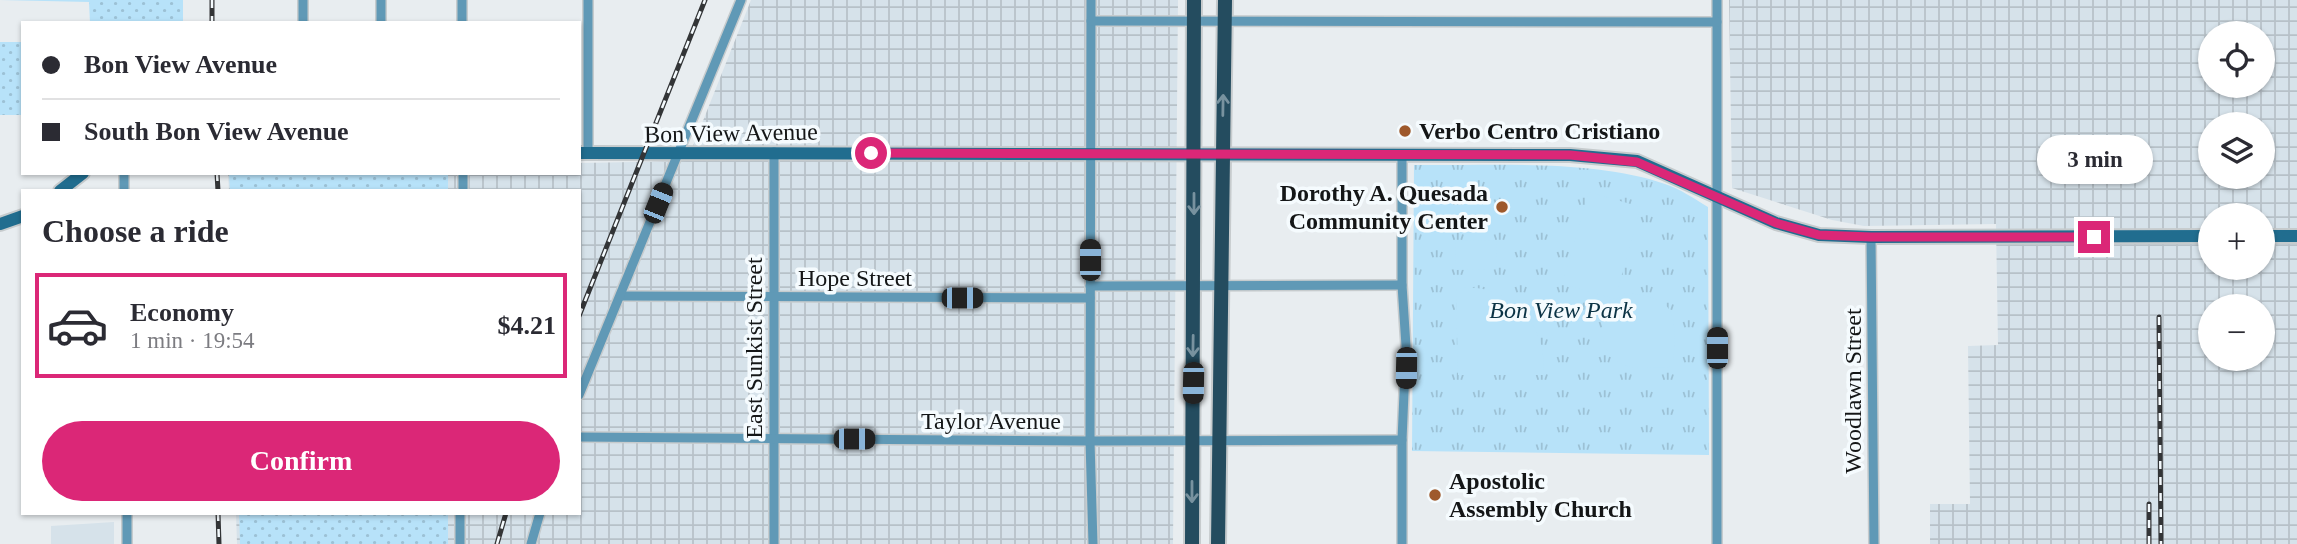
<!DOCTYPE html>
<meta charset="utf-8">
<style>
:root{--surface:#fff;--page:#f7f7f7;--text:#2b2b33;--muted:#7c7c81;--line:#e1e1e2;--accent:#db2777}
body{margin:0;font-family:Georgia,serif;background:var(--page);color:var(--text);height:100vh;display:flex;flex-direction:column;font-size:26px;white-space:nowrap}
*{box-sizing:border-box;margin:0}
p{font-size:23px;color:var(--muted)}
.icon{flex:none;width:38px;height:38px;fill:none;stroke:currentColor;stroke-width:2;stroke-linecap:round;stroke-linejoin:round}
.map{position:relative;flex:1;overflow:hidden}
.side{position:absolute;left:21px;top:189px;width:560px;height:326px;display:flex;flex-direction:column;background:var(--surface);border-radius:0px;box-shadow:0 2px 5px #0004}
.side>*{flex:none}
.hud{position:absolute;left:21px;top:21px;width:560px;height:154px;border-radius:0px;box-shadow:0 2px 5px #0004;display:grid;align-content:center;height:154px;padding:0 21px;background:var(--surface)}
.fabs{position:absolute;left:2198px;top:21px;display:grid;gap:14px}
.fabs a{display:grid;place-items:center;width:77px;height:77px;border-radius:50%;background:var(--surface);box-shadow:0 2px 5px #0004;font-size:35px}
.end{position:absolute;width:32px;height:32px;margin:-16px;border:9px solid #db2777;background:#fff;box-shadow:0 0 0 4px #fff}
.from{border-radius:50%}
.bubble{position:absolute;height:49px;border-radius:24px;background:var(--surface);box-shadow:0 2px 5px #0004;font-size:23px;font-weight:600;line-height:49px;text-align:center}
.car{position:absolute;width:21px;height:42px;margin:-21px -10px;border-radius:9px;box-shadow:0 0 5px 2px #0007;background:linear-gradient(#222 24%,#8ab4d8 0 40%,#222 0 76%,#8ab4d8 0 86%,#222 0)}
.hud b{display:flex;align-items:center;gap:24px;height:66px;font-size:26px}
.hud b+b{border-top:2px solid var(--line)}
.hud i{width:18px;height:18px;background:var(--text)}
ul{padding:0;list-style:none}
li{display:flex;align-items:center;gap:21px;height:105px;margin:0 14px 10px;padding:0 7px;border:4px solid transparent;border-radius:0px}
li div{flex:1}
li b{display:block;font-size:26px}
li em{font-style:normal;font-weight:600}
li.active{border-color:var(--accent)}
li>.icon{width:63px;height:63px;stroke-width:1.5}
h2{padding:0 21px;font-size:32px;line-height:84px}
.cta{display:flex;gap:14px;margin-top:auto;padding:14px 21px}
.cta a{flex:1;height:80px;border-radius:42px;background:var(--accent);color:#fff;font-size:28px;font-weight:600;line-height:80px;text-align:center}
.map>svg:first-child{display:block}
</style>
<div class="map">
<svg width="2297" height="544" viewBox="0 0 2297 544">
<defs>
<pattern id="industrial-grid" width="8" height="8" patternUnits="userSpaceOnUse" patternTransform="scale(1.75)"><rect width="8" height="8" fill="#d6e2ea"/><path d="M0 4h8M4 0v8" fill="none" stroke="#b7c1c8"/></pattern>
<pattern id="grass-dots" width="8" height="8" patternUnits="userSpaceOnUse" patternTransform="scale(1.75)"><rect width="8" height="8" fill="#b7e2f9"/><path d="M2 2h.1M6 6h.1" fill="none" stroke="#9cc1d5" stroke-width="1.8" stroke-linecap="round"/></pattern>
<pattern id="park-tufts" width="24" height="20" patternUnits="userSpaceOnUse" patternTransform="scale(1.75)"><rect width="24" height="20" fill="#b7e2f9"/><path d="M3 7l-1-3M5 7V3M7 7l1-3M15 17l-1-3M17 17v-4M19 17l1-3" fill="none" stroke="#9cc1d5"/></pattern>
</defs>
<rect width="100%" height="100%" fill="#e8edf0"/>
<!-- built -->
<path fill="#d6e2ea" d="M 114,522 L 114,544 L 51,544 L 51,526 Z"/>
<!-- industrial -->
<g fill="url(#industrial-grid)" fill-rule="evenodd">
<path d="M 751,0 L 1178,0 L 1173,544 L 237,544 L 236,513 L 579,513 L 579,191 L 229,191 L 228,173 L 579,173 L 579,163 L 687,161 Z"/>
<path d="M 1729,0 L 2297,0 L 2297,544 L 1930,544 L 1930,504 L 1970,504 L 1968,346 L 1998,345 L 1996,224 L 1864,226 L 1832,220 L 1732,188 ZM 2210,33 L 2263,33 L 2263,86 L 2210,86 ZM 2210,124 L 2263,124 L 2263,177 L 2210,177 ZM 2210,215 L 2263,215 L 2263,268 L 2210,268 ZM 2210,306 L 2263,306 L 2263,359 L 2210,359 Z"/>
</g>
<!-- grass -->
<g fill="url(#grass-dots)">
<path d="M 0,0 L 183,0 L 183,23 L 90,23 L 89,2 Z"/>
<rect x="0" y="42" width="23" height="73"/>
<path d="M 229,173 L 448,173 L 448,191 L 230,191 Z"/>
<path d="M 239,513 L 448,513 L 448,544 L 240,544 Z"/>
</g>
<!-- park -->
<path fill="url(#park-tufts)" d="M 1414,165 C 1491,166 1593,159 1665,184 C 1680,189 1695,199 1708,207 L 1709,455 L 1412,451 Z"/>
<!-- pitch -->
<g fill="#b7e2f9">
<path d="M 1589,192 L 1641,207 L 1615,299 L 1562,284 Z"/>
<path d="M 1455,240 L 1497,241 L 1496,269 L 1456,270 Z"/>
<path d="M 1456,288 C 1464,288 1475,287 1483,289 C 1523,299 1548,335 1543,375 L 1458,375 Z"/>
<path d="M 1625,293 C 1680,297 1675,316 1674,362 L 1668,368 C 1655,367 1636,370 1624,365 C 1600,356 1595,321 1612,304 C 1615,300 1621,297 1625,293 Z"/>
</g>
<g fill="none" stroke-linecap="round" stroke-linejoin="round">
<!-- street casing -->
<g stroke="#c6cbcd" stroke-width="12">
<g id="street">
<path d="M 303,0 L 303,23"/>
<path d="M 381,0 L 381,23"/>
<path d="M 462,0 L 462,23"/>
<path d="M 588,0 L 588,153"/>
<path d="M 1091,0 L 1090,441 L 1093,544"/>
<path d="M 1717,0 L 1717,544"/>
<path d="M 1091,21 L 1717,22"/>
<path d="M 774,152 L 774,544"/>
<path d="M 1402,155 L 1402,285 L 1406,346 L 1402,440 L 1402,544"/>
<path d="M 124,173 L 124,191"/>
<path d="M 463,191 L 463,173"/>
<path d="M 1871,237 L 1874,544"/>
<path d="M 1090,286 L 1402,285"/>
<path d="M 621,296 L 1090,298"/>
<path d="M 579,395 L 741,0"/>
<path d="M 579,437 L 1090,441 L 1402,440"/>
<path d="M 127,513 L 127,544"/>
<path d="M 460,544 L 460,513"/>
<path d="M 531,544 L 540,513"/>
</g>
</g>
<!-- secondary casing -->
<g stroke="#c6cbcd" stroke-width="16">
<g id="secondary">
<path d="M 579,153 L 1570,155 L 1637,161 L 1776,223 L 1819,235 L 1871,237 L 2210,236"/>
<path d="M 60,191 L 83,173"/>
<path d="M 0,224 L 23,216"/>
<path d="M 2263,236 L 2297,236"/>
</g>
</g>
<!-- primary casing -->
<g stroke="#c6cbcd" stroke-width="18">
<g id="primary">
<path d="M 1192,544 L 1194,0"/>
<path d="M 1218,544 L 1225,0"/>
</g>
</g>
<!-- street -->
<use href="#street" stroke="#6099b6" stroke-width="9"/>
<!-- secondary -->
<use href="#secondary" stroke="#216d8f" stroke-width="12"/>
<!-- primary -->
<use href="#primary" stroke="#244c5f" stroke-width="14"/>
<!-- rail casing -->
<g stroke="#333537" stroke-width="5">
<g id="rail">
<path d="M 212,0 L 212,23"/>
<path d="M 217,173 L 218,191"/>
<path d="M 579,316 L 705,0"/>
<path d="M 2159,317 L 2161,544"/>
<path d="M 2149,504 L 2149,544"/>
<path d="M 218,513 L 219,544"/>
<path d="M 497,544 L 506,513"/>
</g>
</g>
<!-- rail -->
<use href="#rail" stroke="#f5fbfe" stroke-width="2.5" stroke-dasharray="8" stroke-linecap="butt"/>
</g>
<!-- one-way arrows -->
<defs><path id="oneway-shaft" d="M-6 0H5M1.5-3L5.5 0L1.5 3" fill="none" stroke-width="1.6" stroke-linecap="round" stroke-linejoin="round" transform="scale(1.75)"/></defs>
<g stroke="#78929f">
<use href="#oneway-shaft" transform="translate(1223 105) rotate(-89)"/>
<use href="#oneway-shaft" transform="translate(1194 204) rotate(90)"/>
<use href="#oneway-shaft" transform="translate(1193 346) rotate(91)"/>
<use href="#oneway-shaft" transform="translate(1192 492) rotate(90)"/>
</g>
<g fill="none" stroke-linecap="round" stroke-linejoin="round">
<!-- route -->
<path stroke="#db2777" stroke-width="9" d="M 871,153 L 1570,155 L 1637,162 L 1776,223 L 1819,235 L 1871,237 L 2094,237"/>
</g>
<!-- markers -->
<g fill="#9e592c" stroke="#f5fbfe" stroke-width="2.5">
<circle cx="1405" cy="131" r="7"/>
<circle cx="1502" cy="207" r="7"/>
<circle cx="1435" cy="495" r="7"/>
</g>
<g text-anchor="middle" dominant-baseline="central" stroke-width="7" stroke-linejoin="round" paint-order="stroke">
<!-- poi labels -->
<g font-size="24" font-weight="bold" fill="#141617" stroke="#f5fbfe" text-anchor="start">
<text x="1419" y="131">Verbo Centro Cristiano</text>
<text x="1488" y="193" text-anchor="end">Dorothy A. Quesada<tspan x="1488" dy="28">Community Center</tspan></text>
<text x="1449" y="481">Apostolic<tspan x="1449" dy="28">Assembly Church</tspan></text>
</g>
<!-- street labels -->
<g font-size="24" fill="#141617" stroke="#f5fbfe">
<text transform="translate(731 133) rotate(-1)">Bon View Avenue</text>
<text x="855" y="278">Hope Street</text>
<text transform="translate(754 348) rotate(-90)">East Sunkist Street</text>
<text transform="translate(1853 391) rotate(-90)">Woodlawn Street</text>
<text x="991" y="421">Taylor Avenue</text>
</g>
<!-- park labels -->
<g font-size="24" font-style="italic" fill="#0b3345" stroke="#f5fbfe">
<text x="1561" y="310">Bon View Park</text>
</g>
</g>
</svg>
<div class="fabs">
<a><svg class="icon" aria-label="locate" viewBox="0 0 24 24"><circle cx="12" cy="12" r="6"/><path d="M12 2v4M12 18v4M2 12h4M18 12h4"/></svg></a>
<a><svg class="icon" aria-label="layers" viewBox="0 0 24 24"><path d="M12 4l9 5-9 5-9-5zM3 14l9 5 9-5"/></svg></a>
<a>+</a>
<a>−</a>
</div>
<i class="end from" style="left:871px;top:153px"></i>
<i class="end" style="left:2094px;top:237px"></i>
<div class="bubble" style="left:2037px;top:135px;width:116px">3 min</div>
<i class="car" style="left:658px;top:203px;rotate:22deg"></i>
<i class="car" style="left:1090px;top:260px;rotate:0deg"></i>
<i class="car" style="left:962px;top:298px;rotate:90deg"></i>
<i class="car" style="left:1717px;top:348px;rotate:0deg"></i>
<i class="car" style="left:1406px;top:368px;rotate:181deg"></i>
<i class="car" style="left:1193px;top:383px;rotate:181deg"></i>
<i class="car" style="left:854px;top:439px;rotate:90deg"></i>
<div class="hud">
<b><i class="from"></i>Bon View Avenue</b>
<b><i></i>South Bon View Avenue</b>
</div>
<section class="side">
<h2>Choose a ride</h2>
<ul>
<li class="active"><svg class="icon" aria-label="car" viewBox="0 0 24 24"><path d="M5 17H2v-5l4-1 3-4h7l3 4 3 1v5h-3M9 17h6M6 11h13"/><circle cx="7" cy="17" r="2"/><circle cx="17" cy="17" r="2"/></svg><div><b>Economy</b><p>1 min · 19:54</p></div><em>$4.21</em></li>
</ul>
<div class="cta"><a>Confirm</a></div>
</section>
</div>
